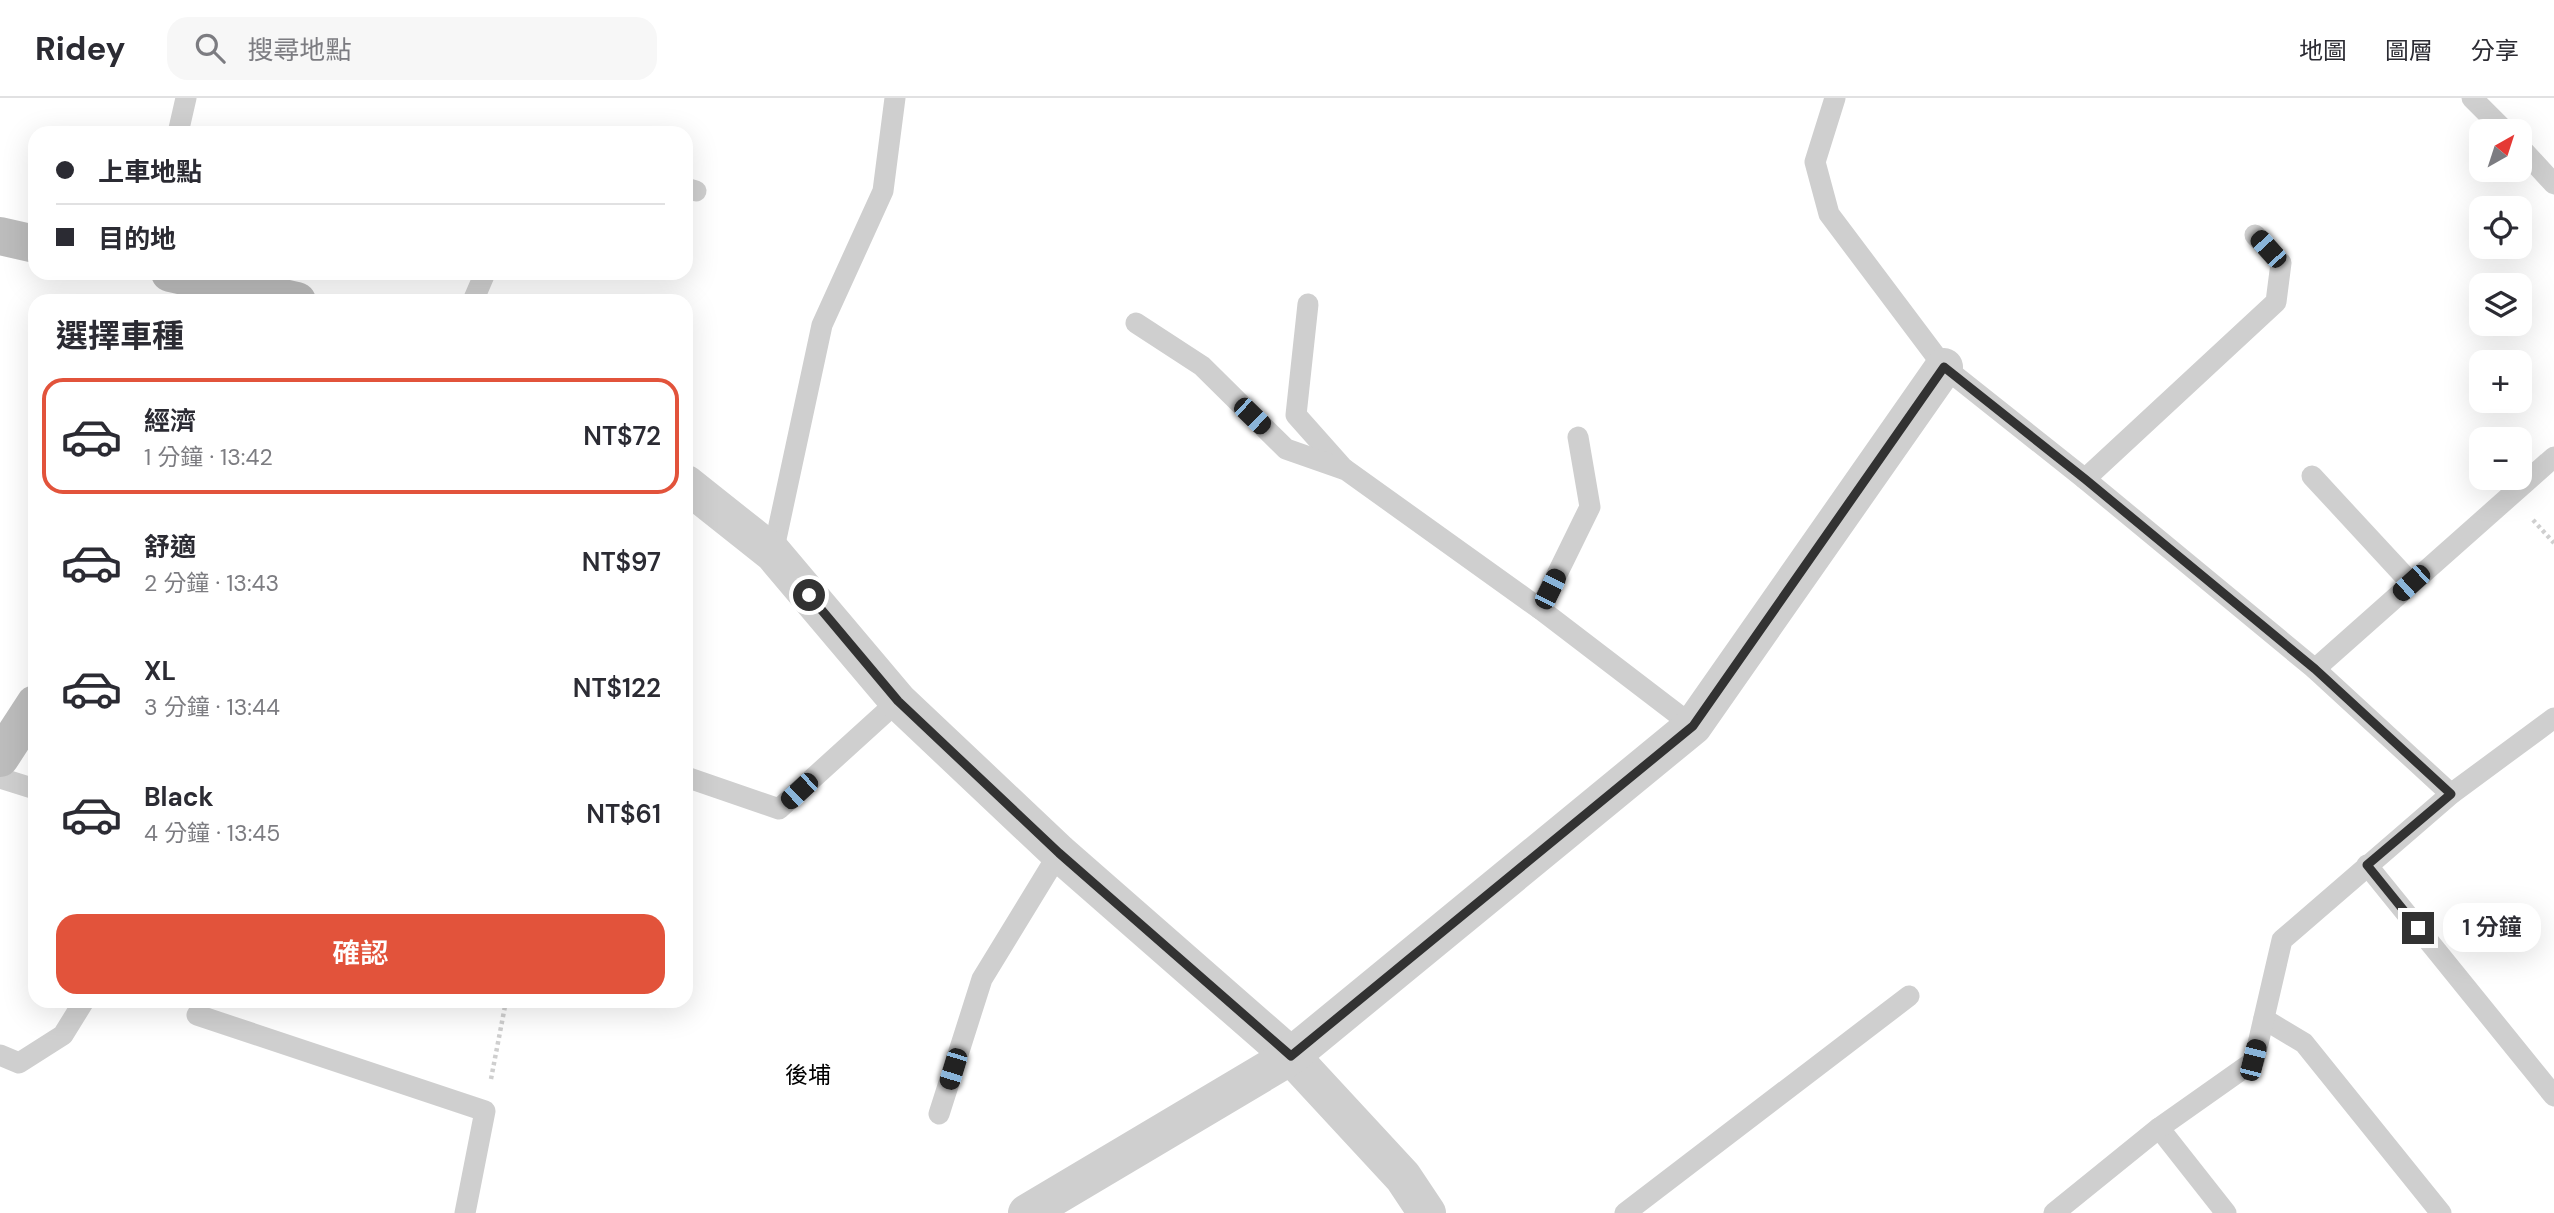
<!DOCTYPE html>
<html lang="zh-TW">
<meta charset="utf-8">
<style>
:root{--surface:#fff;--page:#f7f7f7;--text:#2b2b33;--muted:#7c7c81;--line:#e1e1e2;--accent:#e2533b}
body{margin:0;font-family:"DM Sans","Noto Sans TC",sans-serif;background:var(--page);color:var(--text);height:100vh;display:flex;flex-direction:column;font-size:26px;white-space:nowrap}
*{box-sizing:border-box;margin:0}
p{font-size:23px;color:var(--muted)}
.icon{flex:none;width:38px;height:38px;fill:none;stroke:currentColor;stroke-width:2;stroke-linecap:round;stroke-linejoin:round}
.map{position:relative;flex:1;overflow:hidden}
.details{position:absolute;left:28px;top:196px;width:665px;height:714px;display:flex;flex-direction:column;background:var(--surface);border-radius:21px;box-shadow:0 7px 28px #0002}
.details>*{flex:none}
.banner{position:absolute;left:28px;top:28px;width:665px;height:154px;border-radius:21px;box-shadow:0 7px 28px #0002;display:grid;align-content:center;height:154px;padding:0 28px;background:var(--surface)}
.needle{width:46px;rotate:39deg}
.fabs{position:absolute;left:2469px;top:21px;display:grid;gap:14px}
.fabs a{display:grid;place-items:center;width:63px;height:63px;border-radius:14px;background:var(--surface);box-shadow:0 7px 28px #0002;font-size:35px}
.end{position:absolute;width:32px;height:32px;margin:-16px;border:9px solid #323232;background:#fff;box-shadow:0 0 0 4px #fff}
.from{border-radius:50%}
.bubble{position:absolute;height:49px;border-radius:21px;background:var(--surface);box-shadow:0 7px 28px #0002;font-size:23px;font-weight:600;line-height:49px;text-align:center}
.car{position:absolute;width:21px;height:42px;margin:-21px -10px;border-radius:9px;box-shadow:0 0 5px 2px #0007;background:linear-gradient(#222 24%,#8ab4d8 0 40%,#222 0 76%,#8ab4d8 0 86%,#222 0)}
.banner b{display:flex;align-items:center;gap:24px;height:66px;font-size:26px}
.banner b+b{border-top:2px solid var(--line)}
.banner i{width:18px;height:18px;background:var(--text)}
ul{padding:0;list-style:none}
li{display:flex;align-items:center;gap:21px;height:116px;margin:0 14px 10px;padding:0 14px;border:4px solid transparent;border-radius:21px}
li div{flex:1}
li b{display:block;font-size:26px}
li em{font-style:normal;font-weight:600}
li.on{border-color:var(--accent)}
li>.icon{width:63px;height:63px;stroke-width:1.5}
h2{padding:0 28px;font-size:32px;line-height:84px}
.action{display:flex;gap:14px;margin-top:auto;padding:14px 28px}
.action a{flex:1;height:80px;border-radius:21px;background:var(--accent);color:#fff;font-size:28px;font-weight:600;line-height:80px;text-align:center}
header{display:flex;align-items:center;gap:42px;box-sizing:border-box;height:98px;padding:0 35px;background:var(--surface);border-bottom:2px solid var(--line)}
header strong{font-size:33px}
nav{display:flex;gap:38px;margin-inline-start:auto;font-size:24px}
.search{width:490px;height:63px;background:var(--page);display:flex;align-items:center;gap:18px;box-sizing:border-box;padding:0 24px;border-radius:21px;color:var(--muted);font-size:26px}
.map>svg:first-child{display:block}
</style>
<header>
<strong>Ridey</strong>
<div class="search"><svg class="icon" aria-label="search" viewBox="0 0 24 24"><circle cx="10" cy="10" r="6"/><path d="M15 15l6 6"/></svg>搜尋地點</div>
<nav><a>地圖</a><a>圖層</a><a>分享</a></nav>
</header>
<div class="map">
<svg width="2554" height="1115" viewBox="0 0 2554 1115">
<rect width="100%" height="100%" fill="#fff"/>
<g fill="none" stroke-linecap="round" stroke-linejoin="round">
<!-- path -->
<g stroke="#cfcfcf" stroke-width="4.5" stroke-dasharray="3.5 3.5" stroke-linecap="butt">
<path d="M 2533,422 L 2554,445"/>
<path d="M 491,981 L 506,903"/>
</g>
<!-- lane -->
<g stroke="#cfcfcf" stroke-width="21">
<path d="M 1835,0 L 1815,64 L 1829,116 L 1944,269 L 2085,381 L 2315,571 L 2451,696"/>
<path d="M 2472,0 L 2505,33"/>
<path d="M 178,35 L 186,0"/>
<path d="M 2520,49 L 2554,86"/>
<path d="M 686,90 L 696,93"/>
<path d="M 473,203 L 485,175"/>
<path d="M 1308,206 L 1296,317 L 1344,371"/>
<path d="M 1136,225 L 1202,268 L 1286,351 L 1346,372 L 1540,511 L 1693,628"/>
<path d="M 2312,378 L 2411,485"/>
<path d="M 2085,381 L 2276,204 L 2281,165 L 2255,137"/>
<path d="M 773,455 L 822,227 L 883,93 L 895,0"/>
<path d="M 1540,511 L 1590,409 L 1578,339"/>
<path d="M 2315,571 L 2554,359"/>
<path d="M 686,679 L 779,711 L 898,603"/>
<path d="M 0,680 L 35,691"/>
<path d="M 2367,767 L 2554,998"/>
<path d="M 197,917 L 485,1013 L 465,1115"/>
<path d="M 2264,921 L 2304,945 L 2441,1115"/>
<path d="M 0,957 L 19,965 L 63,937 L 84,903"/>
<path d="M 939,1016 L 982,881 L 1059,755"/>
<path d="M 2159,1030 L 2226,1115"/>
<path d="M 1625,1115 L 1909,898"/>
<path d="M 2054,1115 L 2159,1030 L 2254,963 L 2282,842 L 2451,696 L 2554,620"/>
</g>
<!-- street -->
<g stroke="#cfcfcf" stroke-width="38">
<path d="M 686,386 L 773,455 L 898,603 L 1059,755 L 1291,958 L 1403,1079 L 1427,1115"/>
<path d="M 1027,1115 L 1291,958 L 1693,628 L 1944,269"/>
</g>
<!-- secondary -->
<g stroke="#bcbcbc" stroke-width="38">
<path d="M 0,138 L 35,146"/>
<path d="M 170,175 L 297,203"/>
<path d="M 0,660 L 35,606"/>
</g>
</g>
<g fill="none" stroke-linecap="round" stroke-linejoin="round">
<!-- route -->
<path stroke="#323232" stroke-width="9" d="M 809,497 L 898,603 L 1059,755 L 1291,958 L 1693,628 L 1944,269 L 2085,381 L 2315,571 L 2451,696 L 2367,767 L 2418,830"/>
</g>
<g text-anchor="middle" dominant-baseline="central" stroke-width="7" stroke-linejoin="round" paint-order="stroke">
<!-- quarter labels -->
<g font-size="23" fill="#000" stroke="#fff">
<text x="808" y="977">後埔</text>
</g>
</g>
</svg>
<div class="fabs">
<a><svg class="needle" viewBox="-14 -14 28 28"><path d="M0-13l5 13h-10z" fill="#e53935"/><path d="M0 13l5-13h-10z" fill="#7c7c81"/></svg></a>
<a><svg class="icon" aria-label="locate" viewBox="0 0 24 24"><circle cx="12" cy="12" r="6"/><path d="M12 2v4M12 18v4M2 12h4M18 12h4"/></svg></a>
<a><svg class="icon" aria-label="layers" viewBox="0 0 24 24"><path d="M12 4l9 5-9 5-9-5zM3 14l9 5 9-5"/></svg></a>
<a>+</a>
<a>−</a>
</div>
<i class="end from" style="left:809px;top:497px"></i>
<i class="end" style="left:2418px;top:830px"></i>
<div class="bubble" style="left:2443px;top:805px;width:98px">1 分鐘</div>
<i class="car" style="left:2268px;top:151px;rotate:318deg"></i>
<i class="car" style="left:1252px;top:318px;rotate:134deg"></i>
<i class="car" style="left:2411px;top:485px;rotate:228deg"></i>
<i class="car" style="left:1550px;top:491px;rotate:26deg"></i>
<i class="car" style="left:799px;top:693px;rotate:227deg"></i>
<i class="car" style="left:2253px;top:962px;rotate:14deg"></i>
<i class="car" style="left:953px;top:971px;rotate:197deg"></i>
<div class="banner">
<b><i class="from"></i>上車地點</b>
<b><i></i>目的地</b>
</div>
<section class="details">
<h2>選擇車種</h2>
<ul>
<li class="on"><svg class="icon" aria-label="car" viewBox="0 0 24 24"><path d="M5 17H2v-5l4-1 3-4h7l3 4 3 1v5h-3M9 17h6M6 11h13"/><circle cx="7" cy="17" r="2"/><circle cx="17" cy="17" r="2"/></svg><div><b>經濟</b><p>1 分鐘 · 13:42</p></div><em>NT$72</em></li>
<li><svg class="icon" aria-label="car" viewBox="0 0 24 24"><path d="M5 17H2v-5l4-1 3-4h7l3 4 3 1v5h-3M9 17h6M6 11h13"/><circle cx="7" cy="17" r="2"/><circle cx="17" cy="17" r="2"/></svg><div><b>舒適</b><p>2 分鐘 · 13:43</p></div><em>NT$97</em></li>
<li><svg class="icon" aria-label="car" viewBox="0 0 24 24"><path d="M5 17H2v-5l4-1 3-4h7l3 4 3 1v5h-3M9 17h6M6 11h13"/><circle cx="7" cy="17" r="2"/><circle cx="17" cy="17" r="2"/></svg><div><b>XL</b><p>3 分鐘 · 13:44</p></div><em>NT$122</em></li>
<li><svg class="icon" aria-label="car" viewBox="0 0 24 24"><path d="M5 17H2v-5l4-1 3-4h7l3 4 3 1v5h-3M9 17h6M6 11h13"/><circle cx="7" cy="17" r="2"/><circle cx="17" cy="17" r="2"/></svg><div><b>Black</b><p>4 分鐘 · 13:45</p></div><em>NT$61</em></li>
</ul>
<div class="action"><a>確認</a></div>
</section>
</div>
